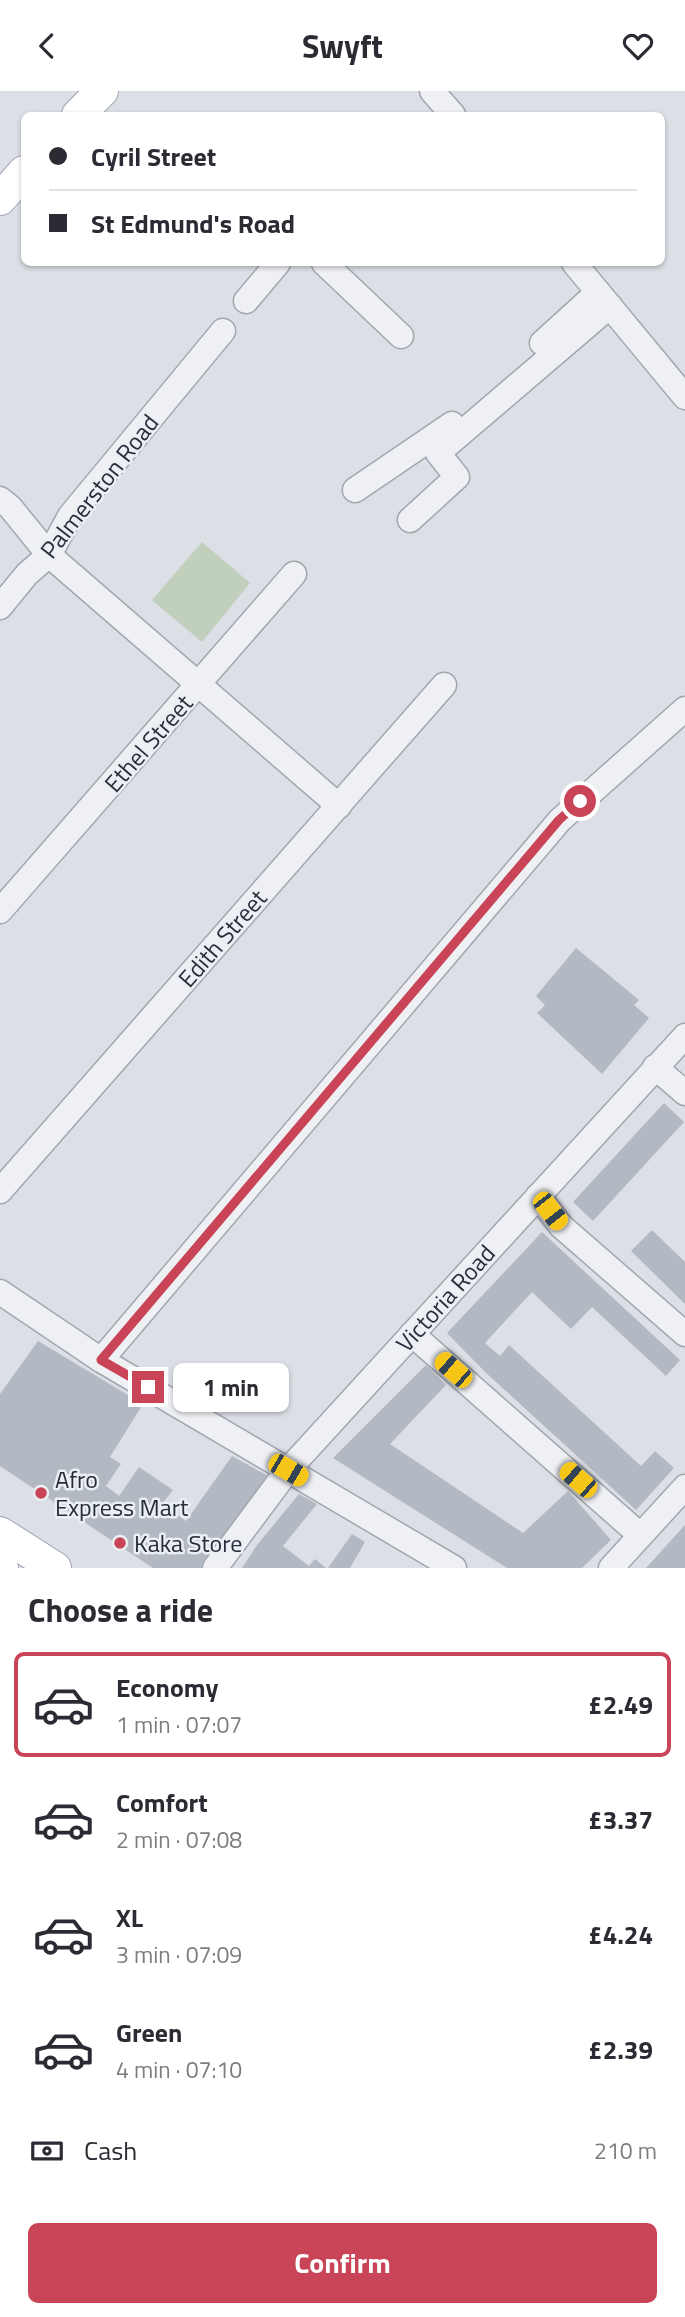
<!DOCTYPE html>
<meta charset="utf-8">
<style>
:root{--surface:#fff;--page:#f2f2f3;--text:#2b2b33;--muted:#7c7c81;--line:#e1e1e2;--accent:#c84456}
body{margin:0;font-family:"Titillium Web",sans-serif;background:var(--page);color:var(--text);height:100vh;display:flex;flex-direction:column;font-size:26px;white-space:nowrap}
*{box-sizing:border-box;margin:0}
p{font-size:23px;color:var(--muted)}
.icon{flex:none;width:38px;height:38px;fill:none;stroke:currentColor;stroke-width:2;stroke-linecap:round;stroke-linejoin:round}
.map{position:relative;height:1477px;overflow:hidden}
.drawer{display:flex;flex-direction:column;background:var(--surface);flex:1}
.drawer>*{flex:none}
.top-card{position:absolute;left:21px;top:21px;width:644px;height:154px;border-radius:10px;box-shadow:0 2px 5px #0004;display:grid;align-content:center;height:154px;padding:0 28px;background:var(--surface)}
.end{position:absolute;width:32px;height:32px;margin:-16px;border:9px solid #c84456;background:#fff;box-shadow:0 0 0 4px #fff}
.from{border-radius:50%}
.bubble{position:absolute;height:49px;border-radius:10px;background:var(--surface);box-shadow:0 2px 5px #0004;font-size:23px;font-weight:700;line-height:49px;text-align:center}
.car{position:absolute;width:21px;height:42px;margin:-21px -10px;border-radius:9px;box-shadow:0 0 5px 2px #0007;background:linear-gradient(#f5c518 24%,#345 0 40%,#f5c518 0 76%,#345 0 86%,#f5c518 0)}
.top-card b{display:flex;align-items:center;gap:24px;height:66px;font-size:26px}
.top-card b+b{border-top:2px solid var(--line)}
.top-card i{width:18px;height:18px;background:var(--text)}
ul{padding:0;list-style:none}
li{display:flex;align-items:center;gap:21px;height:105px;margin:0 14px 10px;padding:0 14px;border:4px solid transparent;border-radius:10px}
li div{flex:1}
li b{display:block;font-size:26px}
li em{font-style:normal;font-weight:700}
li.current{border-color:var(--accent)}
li>.icon{width:63px;height:63px;stroke-width:1.5}
h2{padding:0 28px;font-size:32px;line-height:84px}
.pay{display:flex;align-items:center;gap:18px;height:77px;padding:0 28px;font-size:26px}
.pay p{margin-inline-start:auto}
.action{display:flex;gap:14px;margin-top:auto;padding:14px 28px}
.action a{flex:1;height:80px;border-radius:10px;background:var(--accent);color:#fff;font-size:28px;font-weight:700;line-height:80px;text-align:center}
header{display:flex;justify-content:space-between;align-items:center;height:91px;padding:0 28px;background:var(--surface);font-size:32px;font-weight:700}
.map>svg:first-child{display:block}
</style>
<header><svg class="icon" aria-label="back" viewBox="0 0 24 24"><path d="M15 5l-7 7 7 7"/></svg>Swyft<svg class="icon" aria-label="heart" viewBox="0 0 24 24"><path d="M12 20l-8-8c-3-5 5-10 8-4 3-6 11-1 8 4z"/></svg></header>
<div class="map">
<svg width="685" height="1477" viewBox="0 0 685 1477">
<rect width="100%" height="100%" fill="#dcdfe5"/>
<!-- green -->
<path fill="#c1cfbd" d="M 202,451 L 250,492 L 202,551 L 152,509 Z"/>
<!-- building -->
<g fill="#b3b9c2">
<path d="M 576,857 L 639,909 L 634,914 L 649,927 L 602,983 L 537,922 L 545,914 L 536,905 Z"/>
<path d="M 664,1012 L 684,1031 L 593,1130 L 573,1111 Z"/>
<path d="M 652,1139 L 685,1171 L 685,1213 L 631,1160 Z"/>
<path d="M 542,1141 L 680,1269 L 666,1285 L 592,1216 L 571,1238 L 532,1201 L 485,1252 L 500,1265 L 509,1254 L 641,1375 L 655,1360 L 674,1377 L 636,1419 L 485,1281 L 447,1242 Z"/>
<path d="M 38,1250 L 143,1313 L 110,1366 L 121,1373 L 106,1395 L 119,1405 L 139,1376 L 173,1399 L 162,1413 L 186,1430 L 232,1365 L 268,1385 L 202,1477 L 153,1477 L 0,1375 L 0,1303 Z"/>
<path d="M 426,1274 L 446,1294 L 390,1353 L 523,1442 L 568,1400 L 611,1449 L 582,1477 L 507,1477 L 333,1367 Z"/>
<path d="M 299,1403 L 317,1413 L 283,1455 L 309,1475 L 315,1468 L 326,1477 L 242,1477 L 257,1454 Z"/>
<path d="M 685,1434 L 685,1477 L 646,1477 Z"/>
<path d="M 352,1443 L 365,1451 L 350,1477 L 328,1477 Z"/>
</g>
<g fill="none" stroke-linecap="round" stroke-linejoin="round">
<!-- minor casing -->
<g stroke="#a2a6af" stroke-width="27">
<g id="minor">
<path d="M 432,0 L 453,24"/>
<path d="M 324,172 L 401,245"/>
<path d="M 574,172 L 685,306"/>
<path d="M 246,210 L 278,172"/>
<path d="M 542,252 L 598,201"/>
<path d="M 355,399 L 452,333"/>
<path d="M 0,408 L 10,416 L 49,464 L 339,715"/>
<path d="M 410,429 L 457,386 L 438,362 L 610,215"/>
<path d="M 0,516 L 27,483 L 49,464 L 70,425 L 223,240"/>
<path d="M 0,820 L 294,483"/>
<path d="M 655,976 L 685,1002"/>
<path d="M 0,1100 L 444,594"/>
<path d="M 538,1105 L 561,1135 L 685,1243"/>
<path d="M 0,1201 L 101,1269 L 454,1477"/>
<path d="M 412,1243 L 640,1444"/>
<path d="M 101,1269 L 560,729 L 685,618"/>
<path d="M 215,1477 L 288,1379 L 685,945"/>
<path d="M 611,1477 L 685,1396"/>
</g>
</g>
<!-- major casing -->
<g stroke="#9ca4b1" stroke-width="34">
<g id="major">
<path d="M 78,24 L 102,0"/>
<path d="M 0,108 L 24,81"/>
<path d="M 0,1442 L 55,1477"/>
<path d="M 0,1476 L 2,1477"/>
</g>
</g>
<!-- minor -->
<use href="#minor" stroke="#eef0f4" stroke-width="24"/>
<!-- major -->
<use href="#major" stroke="#fff" stroke-width="32"/>
</g>
<g fill="none" stroke-linecap="round" stroke-linejoin="round">
<!-- route -->
<path stroke="#c84456" stroke-width="9" d="M 148,1296 L 101,1269 L 559,729 L 580,710"/>
</g>
<!-- markers -->
<g fill="#c84456" stroke="#ebeef3" stroke-width="2.5">
<circle cx="41" cy="1402" r="7"/>
<circle cx="120" cy="1452" r="7"/>
</g>
<g text-anchor="middle" dominant-baseline="central" stroke-width="5" stroke-linejoin="round" paint-order="stroke">
<!-- street labels -->
<g font-size="24" fill="#262e3b" stroke="#ebeef3">
<text transform="translate(99 395) rotate(-52)">Palmerston Road</text>
<text transform="translate(148 652) rotate(-49)">Ethel Street</text>
<text transform="translate(222 847) rotate(-49)">Edith Street</text>
<text transform="translate(445 1207) rotate(-48)">Victoria Road</text>
</g>
<!-- poi labels -->
<g font-size="24" fill="#262e3b" stroke="#ebeef3" text-anchor="start">
<text x="55" y="1388">Afro<tspan x="55" dy="28">Express Mart</tspan></text>
<text x="134" y="1452">Kaka Store</text>
</g>
</g>
</svg>
<i class="end from" style="left:580px;top:710px"></i>
<i class="end" style="left:148px;top:1296px"></i>
<div class="bubble" style="left:173px;top:1272px;width:116px">1 min</div>
<i class="car" style="left:550px;top:1120px;rotate:142deg"></i>
<i class="car" style="left:453px;top:1279px;rotate:311deg"></i>
<i class="car" style="left:288px;top:1379px;rotate:120deg"></i>
<i class="car" style="left:578px;top:1389px;rotate:311deg"></i>
<div class="top-card">
<b><i class="from"></i>Cyril Street</b>
<b><i></i>St Edmund's Road</b>
</div>
</div>
<section class="drawer">
<h2>Choose a ride</h2>
<ul>
<li class="current"><svg class="icon" aria-label="car" viewBox="0 0 24 24"><path d="M5 17H2v-5l4-1 3-4h7l3 4 3 1v5h-3M9 17h6M6 11h13"/><circle cx="7" cy="17" r="2"/><circle cx="17" cy="17" r="2"/></svg><div><b>Economy</b><p>1 min · 07:07</p></div><em>£2.49</em></li>
<li><svg class="icon" aria-label="car" viewBox="0 0 24 24"><path d="M5 17H2v-5l4-1 3-4h7l3 4 3 1v5h-3M9 17h6M6 11h13"/><circle cx="7" cy="17" r="2"/><circle cx="17" cy="17" r="2"/></svg><div><b>Comfort</b><p>2 min · 07:08</p></div><em>£3.37</em></li>
<li><svg class="icon" aria-label="car" viewBox="0 0 24 24"><path d="M5 17H2v-5l4-1 3-4h7l3 4 3 1v5h-3M9 17h6M6 11h13"/><circle cx="7" cy="17" r="2"/><circle cx="17" cy="17" r="2"/></svg><div><b>XL</b><p>3 min · 07:09</p></div><em>£4.24</em></li>
<li><svg class="icon" aria-label="car" viewBox="0 0 24 24"><path d="M5 17H2v-5l4-1 3-4h7l3 4 3 1v5h-3M9 17h6M6 11h13"/><circle cx="7" cy="17" r="2"/><circle cx="17" cy="17" r="2"/></svg><div><b>Green</b><p>4 min · 07:10</p></div><em>£2.39</em></li>
</ul>
<div class="pay"><svg class="icon" aria-label="cash" viewBox="0 0 24 24"><path d="M3 7h18v10H3z"/><circle cx="12" cy="12" r="2"/></svg>Cash<p>210 m</p></div>
<div class="action"><a>Confirm</a></div>
</section>
